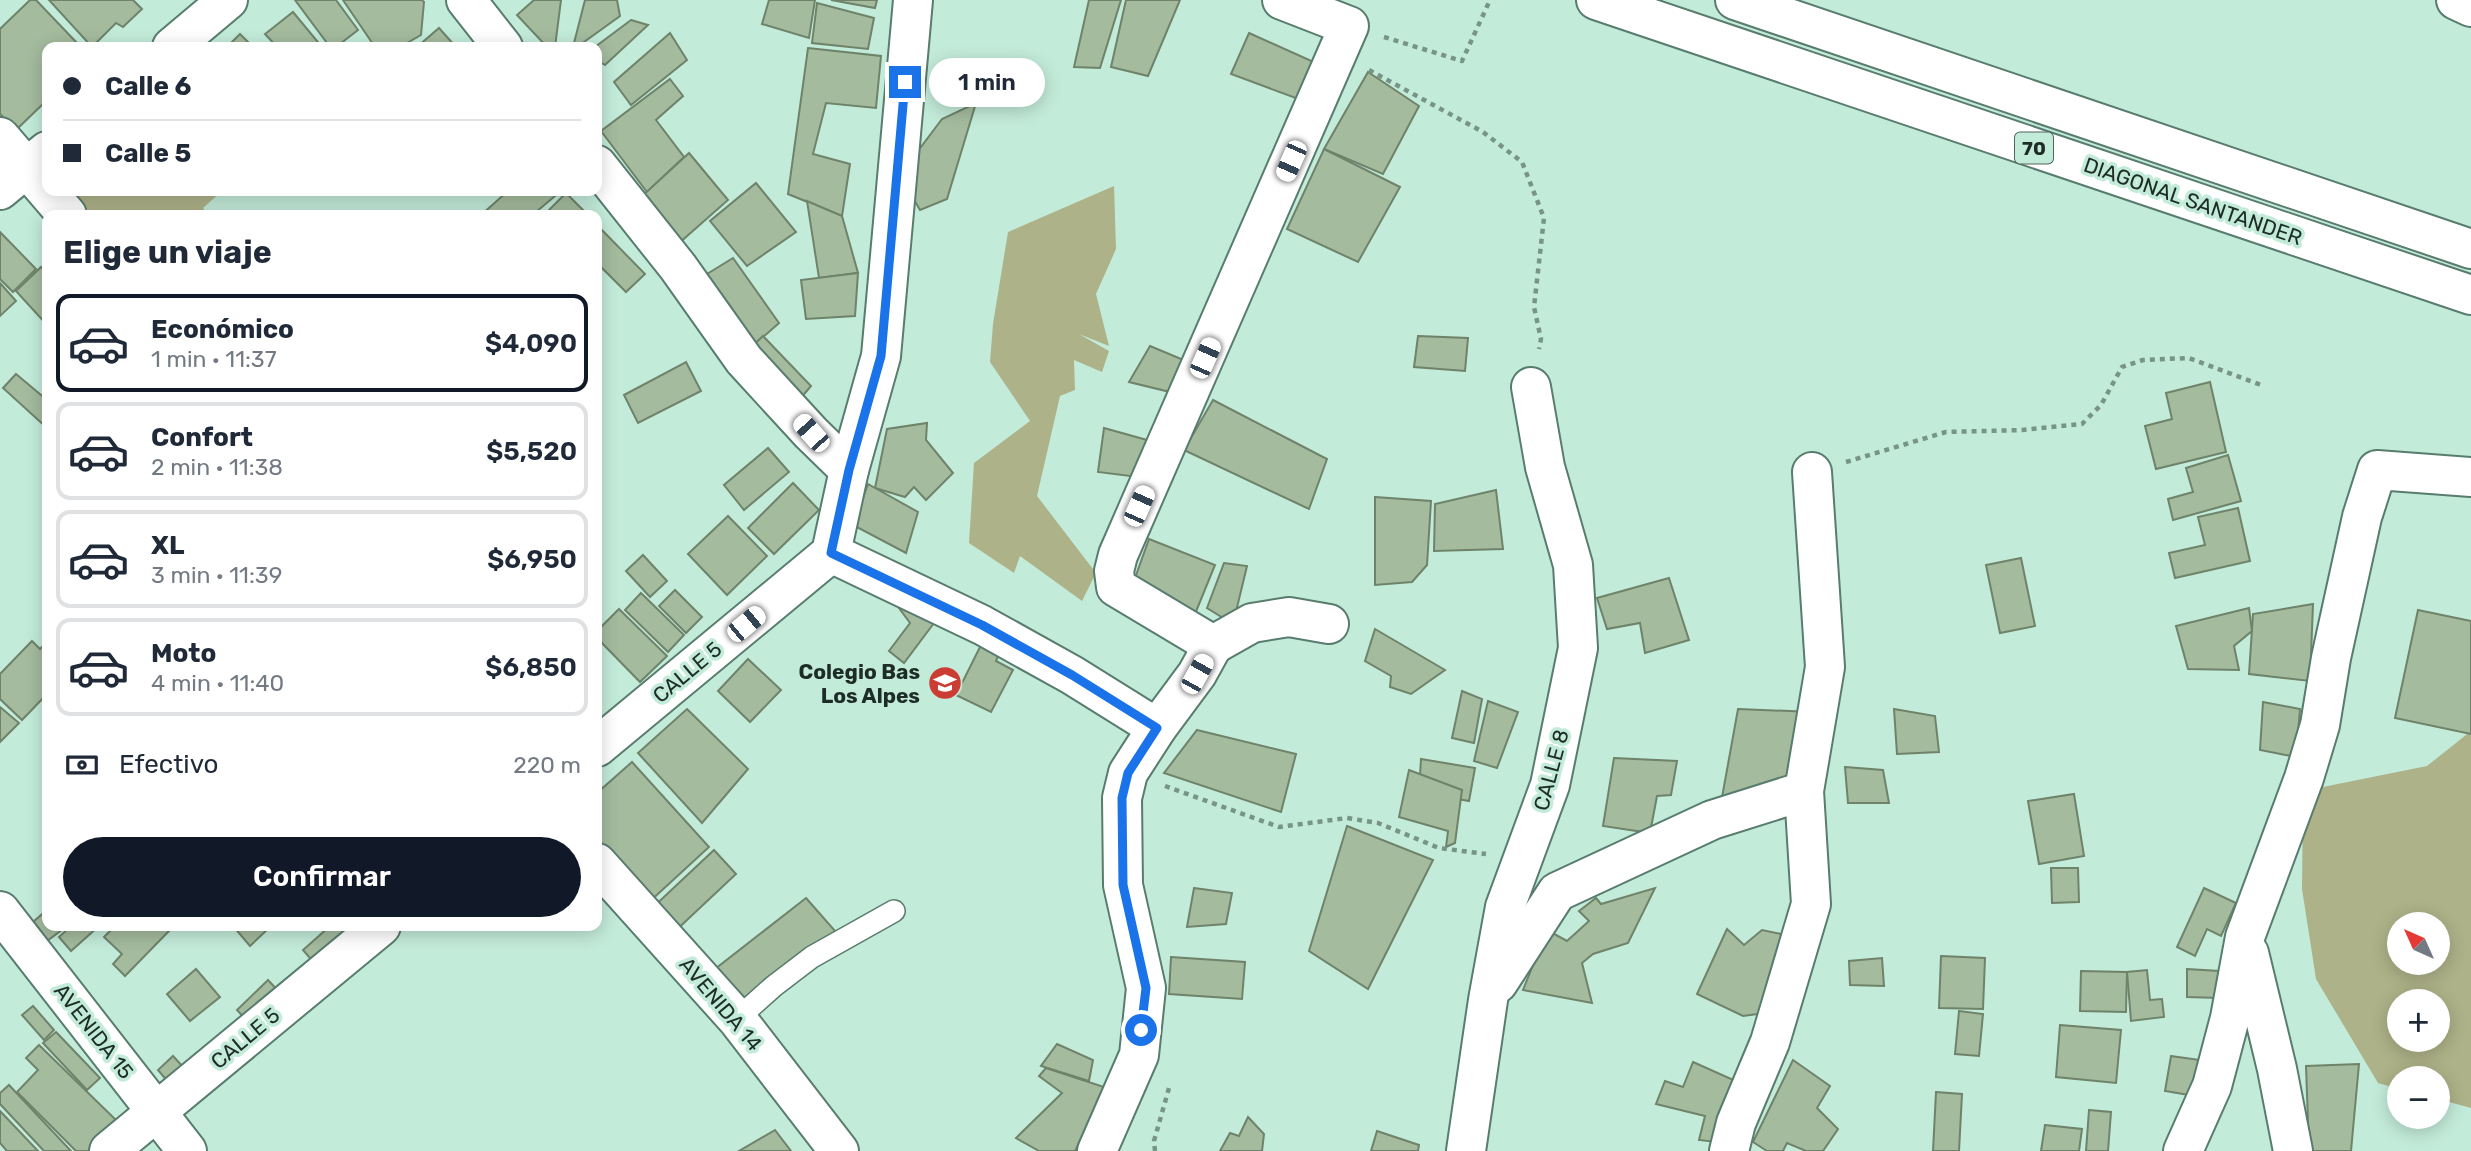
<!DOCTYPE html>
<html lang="es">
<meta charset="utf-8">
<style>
:root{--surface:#fff;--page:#f6f6f7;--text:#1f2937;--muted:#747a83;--line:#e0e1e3;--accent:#111827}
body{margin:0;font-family:Rubik,sans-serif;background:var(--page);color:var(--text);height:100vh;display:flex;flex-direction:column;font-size:26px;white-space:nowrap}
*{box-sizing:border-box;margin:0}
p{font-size:23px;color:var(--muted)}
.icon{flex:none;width:38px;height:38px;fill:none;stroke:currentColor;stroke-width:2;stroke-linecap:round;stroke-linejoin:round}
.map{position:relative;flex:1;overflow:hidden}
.details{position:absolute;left:42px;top:210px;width:560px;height:721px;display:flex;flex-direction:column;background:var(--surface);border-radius:14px;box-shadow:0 4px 18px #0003}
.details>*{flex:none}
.banner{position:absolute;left:42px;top:42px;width:560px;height:154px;border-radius:14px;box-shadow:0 4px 18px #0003;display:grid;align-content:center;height:154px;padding:0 21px;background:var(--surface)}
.needle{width:46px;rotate:315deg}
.buttons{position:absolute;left:2387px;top:912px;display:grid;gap:14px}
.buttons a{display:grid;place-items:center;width:63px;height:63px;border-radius:50%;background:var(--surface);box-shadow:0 4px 18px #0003;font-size:35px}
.end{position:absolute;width:32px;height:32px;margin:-16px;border:9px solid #1a73e8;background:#fff;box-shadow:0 0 0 4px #fff}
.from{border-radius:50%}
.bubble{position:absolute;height:49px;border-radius:24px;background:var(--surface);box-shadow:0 4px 18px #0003;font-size:23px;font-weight:600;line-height:49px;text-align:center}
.car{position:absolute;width:21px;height:42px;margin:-21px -10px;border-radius:9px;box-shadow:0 0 5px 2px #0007;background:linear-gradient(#fff 24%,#345 0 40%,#fff 0 76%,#345 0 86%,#fff 0)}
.banner b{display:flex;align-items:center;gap:24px;height:66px;font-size:26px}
.banner b+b{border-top:2px solid var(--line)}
.banner i{width:18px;height:18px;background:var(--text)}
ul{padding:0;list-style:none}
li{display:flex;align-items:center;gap:21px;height:98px;margin:0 14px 10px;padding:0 7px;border:4px solid var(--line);border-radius:14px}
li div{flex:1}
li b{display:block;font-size:26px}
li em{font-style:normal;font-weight:600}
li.active{border-color:var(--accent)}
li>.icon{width:63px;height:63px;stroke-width:1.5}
h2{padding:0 21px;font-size:32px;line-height:84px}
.pay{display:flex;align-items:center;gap:18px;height:77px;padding:0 21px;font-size:26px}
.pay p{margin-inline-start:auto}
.cta{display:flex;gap:14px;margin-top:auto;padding:14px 21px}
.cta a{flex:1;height:80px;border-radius:42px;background:var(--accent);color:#fff;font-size:28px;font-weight:600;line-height:80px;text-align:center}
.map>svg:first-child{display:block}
</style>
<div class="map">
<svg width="2471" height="1151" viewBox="0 0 2471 1151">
<rect width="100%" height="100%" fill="#c3ebda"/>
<!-- green -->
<g fill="#aeb288" fill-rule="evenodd">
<path d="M 1114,186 L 1116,249 L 1096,294 L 1109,346 L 1079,334 L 1109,351 L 1102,372 L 1074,360 L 1075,390 L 1060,396 L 1037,496 L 1096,573 L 1082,601 L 1020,556 L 1014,573 L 969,543 L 974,463 L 1030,421 L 990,362 L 993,324 L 1008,232 Z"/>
<path d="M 73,191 L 154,191 L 159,196 L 165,191 L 222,191 L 203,208 L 208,215 L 92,215 Z"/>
<path d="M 2471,731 L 2471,1108 L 2438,1099 L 2438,1078 L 2399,1078 L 2399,1089 L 2378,1083 L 2316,979 L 2302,889 L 2303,791 L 2427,766 ZM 2399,924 L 2438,924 L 2438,962 L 2399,962 ZM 2399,1001 L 2438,1001 L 2438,1040 L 2399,1040 Z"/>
</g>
<!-- building -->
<g fill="#a4bb9e" stroke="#6e8369" stroke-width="2">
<path d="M 30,0 L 36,0 L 77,43 L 72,47 L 47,47 L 47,100 L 16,130 L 0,114 L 0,29 Z"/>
<path d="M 49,0 L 133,0 L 142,9 L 123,27 L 116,23 L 92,47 Z"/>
<path d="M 295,0 L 336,0 L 358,30 L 336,47 L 330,47 Z"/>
<path d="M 343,0 L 422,0 L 424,2 L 421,35 L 400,47 L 375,47 Z"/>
<path d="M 534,0 L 561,0 L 555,47 L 547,47 L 517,15 Z"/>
<path d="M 585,0 L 617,0 L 620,16 L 577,47 L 573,47 Z"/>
<path d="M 769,0 L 815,0 L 809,38 L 762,24 Z"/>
<path d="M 831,0 L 877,0 L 875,8 Z"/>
<path d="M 1089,0 L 1121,0 L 1100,68 L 1074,67 Z"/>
<path d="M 1126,0 L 1180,0 L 1148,76 L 1111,67 Z"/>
<path d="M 817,3 L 874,18 L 868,49 L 812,43 Z"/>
<path d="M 293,12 L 322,47 L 277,47 L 265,34 Z"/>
<path d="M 631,20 L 648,25 L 605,65 L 597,60 L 595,47 Z"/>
<path d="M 439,28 L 456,47 L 417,47 Z"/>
<path d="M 670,33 L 687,60 L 631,105 L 614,82 Z"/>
<path d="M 1249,33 L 1327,68 L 1312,104 L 1231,74 Z"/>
<path d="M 240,34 L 253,47 L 227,47 Z"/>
<path d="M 808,48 L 881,56 L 876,108 L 826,103 L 813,154 L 850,164 L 842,216 L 788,194 Z"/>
<path d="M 1368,72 L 1419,106 L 1383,174 L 1324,149 Z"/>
<path d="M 670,79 L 683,96 L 656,120 L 684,157 L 647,192 L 601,131 Z"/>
<path d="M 976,103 L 947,199 L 920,210 L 906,186 L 912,159 L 942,119 Z"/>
<path d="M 1324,149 L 1400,187 L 1358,262 L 1287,229 Z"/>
<path d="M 689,153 L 728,200 L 678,244 L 639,199 Z"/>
<path d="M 756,183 L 796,232 L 747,266 L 710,221 Z"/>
<path d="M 508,191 L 561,191 L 536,212 L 539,215 L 481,215 Z"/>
<path d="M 566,193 L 588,215 L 545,214 Z"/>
<path d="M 807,201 L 842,216 L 858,273 L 819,278 Z"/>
<path d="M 597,225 L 645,274 L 626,292 L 597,263 Z"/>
<path d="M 0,232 L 36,269 L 13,292 L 0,279 Z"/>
<path d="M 733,258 L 779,323 L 745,353 L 694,282 Z"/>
<path d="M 41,267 L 47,273 L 47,325 L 16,291 Z"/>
<path d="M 858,273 L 855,316 L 806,319 L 801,280 Z"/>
<path d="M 0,283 L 16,301 L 0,316 Z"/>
<path d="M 763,336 L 811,386 L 800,399 L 745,353 Z"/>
<path d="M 1418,336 L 1468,338 L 1465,371 L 1414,367 Z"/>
<path d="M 1150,346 L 1186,361 L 1170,392 L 1129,382 Z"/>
<path d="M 686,362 L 701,391 L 638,423 L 624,395 Z"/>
<path d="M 16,374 L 47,400 L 47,428 L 3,388 Z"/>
<path d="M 2210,382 L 2226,452 L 2156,469 L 2145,426 L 2172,419 L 2166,393 Z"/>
<path d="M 1213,400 L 1327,459 L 1309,509 L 1184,450 Z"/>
<path d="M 927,423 L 926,440 L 953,473 L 926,500 L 914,487 L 905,497 L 875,488 L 887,429 Z"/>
<path d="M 1104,428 L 1154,442 L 1138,477 L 1098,472 Z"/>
<path d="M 768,448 L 789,472 L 744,510 L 724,485 Z"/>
<path d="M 2228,455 L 2241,501 L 2173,520 L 2168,499 L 2193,492 L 2186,468 Z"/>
<path d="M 793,483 L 819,510 L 774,554 L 748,528 Z"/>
<path d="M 868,484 L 918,512 L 906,553 L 853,525 Z"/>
<path d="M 1496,490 L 1503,549 L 1434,551 L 1435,504 Z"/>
<path d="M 1375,497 L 1431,501 L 1427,565 L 1412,582 L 1375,585 Z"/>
<path d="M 2238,508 L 2250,561 L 2175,578 L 2169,553 L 2205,545 L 2198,517 Z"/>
<path d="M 728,516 L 767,556 L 727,595 L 688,554 Z"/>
<path d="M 1149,539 L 1215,565 L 1195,614 L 1135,578 Z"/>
<path d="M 643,555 L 667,581 L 650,597 L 626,571 Z"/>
<path d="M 2021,558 L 2035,626 L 2000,633 L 1986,565 Z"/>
<path d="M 1224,563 L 1247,566 L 1233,624 L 1207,608 Z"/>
<path d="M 1669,578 L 1689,640 L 1645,653 L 1640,623 L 1607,629 L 1597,598 Z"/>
<path d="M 675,590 L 702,617 L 686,633 L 659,606 Z"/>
<path d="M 641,593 L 684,635 L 668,652 L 625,610 Z"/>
<path d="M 905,600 L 934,623 L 904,663 L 889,651 L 910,623 L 899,608 Z"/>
<path d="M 2313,604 L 2310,681 L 2249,674 L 2253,614 Z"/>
<path d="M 2249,608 L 2252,631 L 2234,646 L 2239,670 L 2188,669 L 2176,626 Z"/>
<path d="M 619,609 L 667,656 L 640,682 L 597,638 L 597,631 Z"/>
<path d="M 2418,610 L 2471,621 L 2471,734 L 2395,718 Z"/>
<path d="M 1375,629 L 1445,670 L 1411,694 L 1390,687 L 1391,676 L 1365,661 Z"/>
<path d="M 984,639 L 1002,647 L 996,661 L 1013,670 L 991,712 L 956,695 Z"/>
<path d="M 32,641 L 40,649 L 47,642 L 47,694 L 22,720 L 0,699 L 0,674 Z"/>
<path d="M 748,659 L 781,690 L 750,722 L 718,691 Z"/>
<path d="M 1462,691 L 1482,699 L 1474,743 L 1452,738 Z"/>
<path d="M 1488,701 L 1518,712 L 1497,768 L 1474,761 Z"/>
<path d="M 2263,702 L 2300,709 L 2296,757 L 2260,750 Z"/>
<path d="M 0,707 L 19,723 L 0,742 Z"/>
<path d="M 687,709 L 748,769 L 702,823 L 638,753 Z"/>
<path d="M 1738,709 L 1813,712 L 1798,784 L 1721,803 Z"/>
<path d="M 1894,709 L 1935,716 L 1939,752 L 1897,754 Z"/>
<path d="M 1197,730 L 1296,754 L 1281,812 L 1164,773 Z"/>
<path d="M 1614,758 L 1677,761 L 1671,795 L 1657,796 L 1650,833 L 1603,826 Z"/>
<path d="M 1421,759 L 1475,768 L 1469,801 L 1419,792 Z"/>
<path d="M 632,762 L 709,847 L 647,904 L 597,846 L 597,793 Z"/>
<path d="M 1845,767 L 1883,770 L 1889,803 L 1848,803 Z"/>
<path d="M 1409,770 L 1462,790 L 1455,843 L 1446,847 L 1448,831 L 1399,817 Z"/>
<path d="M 2074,794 L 2084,856 L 2039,864 L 2028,801 Z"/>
<path d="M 1347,826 L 1433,860 L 1368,989 L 1309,951 Z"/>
<path d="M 714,850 L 736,874 L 671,935 L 649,911 Z"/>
<path d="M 2051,868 L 2078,868 L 2079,902 L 2052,903 Z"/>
<path d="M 1194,888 L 1232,893 L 1226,924 L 1187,927 Z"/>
<path d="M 1655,888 L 1628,943 L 1593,954 L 1582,963 L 1592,1003 L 1523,990 L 1547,930 L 1567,941 L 1589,921 L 1579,911 L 1596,898 L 1601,904 Z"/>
<path d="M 2204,888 L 2236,903 L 2221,936 L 2207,929 L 2195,956 L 2177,947 Z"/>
<path d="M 806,898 L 836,932 L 737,1004 L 710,973 Z"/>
<path d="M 47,910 L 47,926 L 67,926 L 47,941 L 33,922 Z"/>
<path d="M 71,926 L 99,926 L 71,951 L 59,937 Z"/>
<path d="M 115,926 L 168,926 L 171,929 L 125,976 L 113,964 L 122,954 L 104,937 Z"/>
<path d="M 233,926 L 271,926 L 250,946 Z"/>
<path d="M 330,926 L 360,926 L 316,965 L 303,950 Z"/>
<path d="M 1727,929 L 1744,945 L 1762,930 L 1795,937 L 1765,1013 L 1743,1016 L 1697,994 Z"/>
<path d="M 1941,956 L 1985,958 L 1983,1009 L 1939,1008 Z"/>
<path d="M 1171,957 L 1245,962 L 1242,999 L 1169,994 Z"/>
<path d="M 1882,958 L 1884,986 L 1850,985 L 1849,961 Z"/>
<path d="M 196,969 L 220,997 L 190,1021 L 167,994 Z"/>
<path d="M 2187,969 L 2219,971 L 2218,998 L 2187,997 Z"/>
<path d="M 2147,970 L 2150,1000 L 2162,999 L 2164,1017 L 2131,1021 L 2127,972 Z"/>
<path d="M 2081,971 L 2127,972 L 2126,1012 L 2080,1011 Z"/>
<path d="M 268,980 L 280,993 L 249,1023 L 237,1010 Z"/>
<path d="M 33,1006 L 54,1030 L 44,1040 L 22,1015 Z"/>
<path d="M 1959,1011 L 1983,1014 L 1979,1056 L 1955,1054 Z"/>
<path d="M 2060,1025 L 2121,1030 L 2116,1083 L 2056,1077 Z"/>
<path d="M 56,1032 L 100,1078 L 87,1090 L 43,1043 Z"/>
<path d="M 1057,1044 L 1093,1060 L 1089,1081 L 1041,1066 Z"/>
<path d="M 39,1045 L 117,1121 L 88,1151 L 76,1151 L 17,1092 L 38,1070 L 26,1058 Z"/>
<path d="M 173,1056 L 185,1069 L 169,1083 L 158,1070 Z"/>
<path d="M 2171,1056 L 2200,1060 L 2195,1096 L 2165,1091 Z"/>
<path d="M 1793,1060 L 1830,1086 L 1817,1108 L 1838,1129 L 1823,1151 L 1806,1151 L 1787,1143 L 1783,1151 L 1767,1151 L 1753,1142 Z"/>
<path d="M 1693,1062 L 1738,1082 L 1716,1142 L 1699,1140 L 1705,1116 L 1656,1104 L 1665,1081 L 1683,1087 Z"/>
<path d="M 2359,1064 L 2351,1151 L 2309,1151 L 2306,1066 Z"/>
<path d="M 1046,1068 L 1107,1088 L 1075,1151 L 1039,1151 L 1016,1138 L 1062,1093 L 1039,1076 Z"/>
<path d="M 9,1085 L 71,1151 L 44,1151 L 0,1104 L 0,1093 Z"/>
<path d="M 1936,1092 L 1962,1094 L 1959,1151 L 1933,1151 Z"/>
<path d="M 2089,1110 L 2111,1112 L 2108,1151 L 2086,1151 Z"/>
<path d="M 0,1111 L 38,1151 L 7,1151 L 0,1143 Z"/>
<path d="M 1248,1117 L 1264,1134 L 1262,1151 L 1220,1151 L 1230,1133 L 1239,1136 Z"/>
<path d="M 2045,1125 L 2082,1129 L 2079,1151 L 2041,1151 Z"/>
<path d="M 775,1130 L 791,1151 L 739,1151 Z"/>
<path d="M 1377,1131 L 1419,1145 L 1418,1151 L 1371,1151 Z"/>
</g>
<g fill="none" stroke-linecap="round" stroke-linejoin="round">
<!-- lane casing -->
<g stroke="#587c6e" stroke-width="24">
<path id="lane" d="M 737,1019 L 774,986 L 812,957 L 894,911"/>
</g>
<!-- street casing -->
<g stroke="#587c6e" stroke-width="42">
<g id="street">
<path d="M 466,0 L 503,47"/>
<path d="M 2456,0 L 2471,7"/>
<path d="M 0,137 L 67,215"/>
<path d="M 597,165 L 678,267 L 744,360 L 811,433 L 849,470"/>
<path d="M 831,553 L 982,625 L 1072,675 L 1157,728"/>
<path d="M 1213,645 L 1116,587 L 1114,571 L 1118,555 L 1349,26 L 1282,0"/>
<path d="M 1213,645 L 1252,623 L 1289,617 L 1329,624"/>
<path d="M 597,747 L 831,553 L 849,470 L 881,356 L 913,0"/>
<path d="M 597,863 L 737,1019 L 839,1151"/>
<path d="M 0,911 L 187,1151"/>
<path d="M 2249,953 L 2277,1069 L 2293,1151"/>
<path d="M 1498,983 L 1557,892 L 1712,820 L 1804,791"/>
<path d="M 109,1151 L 381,926"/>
<path d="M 1097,1151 L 1139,1055 L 1146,988 L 1123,885 L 1122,798 L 1128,773 L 1157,728 L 1197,674 L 1213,645"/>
<path d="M 1466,1151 L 1488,1000 L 1505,907 L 1550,785 L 1578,648 L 1573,565 L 1545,467 L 1531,387"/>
<path d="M 1729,1151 L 1736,1123 L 1770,1042 L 1811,904 L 1804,791 L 1825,667 L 1812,472"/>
<path d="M 2183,1151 L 2212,1086 L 2230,1018 L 2245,937 L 2304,778 L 2320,725 L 2331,658 L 2362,517 L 2377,470 L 2471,477"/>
</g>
</g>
<!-- secondary casing -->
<g stroke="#587c6e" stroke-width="42">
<g id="secondary">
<path d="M 172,47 L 228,0"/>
<path d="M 0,190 L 47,151"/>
</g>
</g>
<!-- primary casing -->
<g stroke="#587c6e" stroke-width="42">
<g id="primary">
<path d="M 1596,0 L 2471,295"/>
<path d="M 1735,0 L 2471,249"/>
</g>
</g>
<!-- path -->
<g stroke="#779488" stroke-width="4.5" stroke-dasharray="5 5" stroke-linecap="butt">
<path d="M 1384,37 L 1462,61 L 1490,0"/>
<path d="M 1369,70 L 1483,132 L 1522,162 L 1544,218 L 1534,307 L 1541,339 L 1539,349"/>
<path d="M 1846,462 L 1946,432 L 2022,430 L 2082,424 L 2101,405 L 2122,367 L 2143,360 L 2189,358 L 2261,385"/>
<path d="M 1165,786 L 1279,827 L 1347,818 L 1378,823 L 1439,848 L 1486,854"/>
<path d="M 1155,1151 L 1154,1141 L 1169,1088"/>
</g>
<!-- lane -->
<use href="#lane" stroke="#fff" stroke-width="21"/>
<!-- street -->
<use href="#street" stroke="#fff" stroke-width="38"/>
<!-- secondary -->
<use href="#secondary" stroke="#fff" stroke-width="38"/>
<!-- primary -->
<use href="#primary" stroke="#fff" stroke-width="38"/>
</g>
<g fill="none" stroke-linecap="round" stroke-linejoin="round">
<!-- route -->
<path stroke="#1a73e8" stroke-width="9" d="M 905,82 L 881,356 L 849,470 L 831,553 L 982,625 L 1072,675 L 1157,728 L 1128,773 L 1122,798 L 1123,885 L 1146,988 L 1141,1030"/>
</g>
<!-- icons -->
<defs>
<g id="school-disc" transform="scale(1.75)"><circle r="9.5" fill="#cb3d33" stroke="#c3ebda"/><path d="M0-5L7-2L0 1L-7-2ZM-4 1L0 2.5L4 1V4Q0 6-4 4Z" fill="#fff"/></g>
</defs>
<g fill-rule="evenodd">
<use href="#school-disc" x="945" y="683"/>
</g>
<g text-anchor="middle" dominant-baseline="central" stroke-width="7" stroke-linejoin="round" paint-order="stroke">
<!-- shield labels -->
<rect fill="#c3ebda" stroke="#4f655c" stroke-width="2" x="2015" y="132.5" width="38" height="31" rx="5"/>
<g font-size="19" font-weight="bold" fill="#1d2c26">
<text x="2034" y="148">70</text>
</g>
<!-- street labels -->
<g font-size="21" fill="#1d2c26" stroke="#c3ebda">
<text transform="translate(2193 201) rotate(19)">DIAGONAL SANTANDER</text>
<text transform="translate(687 672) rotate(-40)">CALLE 5</text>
<text transform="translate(1551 770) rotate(-75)">CALLE 8</text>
<text transform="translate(721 1004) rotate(50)">AVENIDA 14</text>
<text transform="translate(94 1031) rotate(52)">AVENIDA 15</text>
<text transform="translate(245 1038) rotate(-40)">CALLE 5</text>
</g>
<!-- poi labels -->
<g font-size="21" font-weight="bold" fill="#1d2c26" stroke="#c3ebda" text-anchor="end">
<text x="920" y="671">Colegio Bas<tspan x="920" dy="24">Los Alpes</tspan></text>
</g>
</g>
</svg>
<div class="buttons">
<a><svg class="needle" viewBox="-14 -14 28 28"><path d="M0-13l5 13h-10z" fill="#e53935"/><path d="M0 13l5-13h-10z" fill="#747a83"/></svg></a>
<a>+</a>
<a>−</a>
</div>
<i class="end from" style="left:1141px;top:1030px"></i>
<i class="end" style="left:905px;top:82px"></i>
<div class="bubble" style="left:929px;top:58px;width:116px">1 min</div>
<i class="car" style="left:1291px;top:161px;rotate:204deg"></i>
<i class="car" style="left:1205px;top:358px;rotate:24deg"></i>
<i class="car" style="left:811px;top:433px;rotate:318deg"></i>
<i class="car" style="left:1139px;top:506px;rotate:24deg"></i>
<i class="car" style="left:746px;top:624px;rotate:50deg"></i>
<i class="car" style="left:1197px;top:674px;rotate:29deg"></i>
<div class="banner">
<b><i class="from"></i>Calle 6</b>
<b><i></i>Calle 5</b>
</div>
<section class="details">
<h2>Elige un viaje</h2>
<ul>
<li class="active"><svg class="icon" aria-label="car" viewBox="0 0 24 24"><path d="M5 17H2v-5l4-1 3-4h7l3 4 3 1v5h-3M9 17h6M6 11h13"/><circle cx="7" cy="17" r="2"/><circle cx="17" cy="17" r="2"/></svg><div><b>Económico</b><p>1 min · 11:37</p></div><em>$4,090</em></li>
<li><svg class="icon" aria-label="car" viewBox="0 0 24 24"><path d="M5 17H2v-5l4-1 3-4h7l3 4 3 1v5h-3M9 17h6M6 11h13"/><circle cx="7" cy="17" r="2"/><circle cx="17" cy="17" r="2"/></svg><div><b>Confort</b><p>2 min · 11:38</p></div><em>$5,520</em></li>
<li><svg class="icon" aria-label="car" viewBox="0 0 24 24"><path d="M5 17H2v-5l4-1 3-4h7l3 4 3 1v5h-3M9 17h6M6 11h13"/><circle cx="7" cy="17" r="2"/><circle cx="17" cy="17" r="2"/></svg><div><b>XL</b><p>3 min · 11:39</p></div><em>$6,950</em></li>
<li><svg class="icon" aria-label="car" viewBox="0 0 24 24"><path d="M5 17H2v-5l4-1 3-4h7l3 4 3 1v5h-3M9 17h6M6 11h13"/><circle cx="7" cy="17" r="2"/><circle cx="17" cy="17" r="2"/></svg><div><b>Moto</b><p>4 min · 11:40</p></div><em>$6,850</em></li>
</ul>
<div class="pay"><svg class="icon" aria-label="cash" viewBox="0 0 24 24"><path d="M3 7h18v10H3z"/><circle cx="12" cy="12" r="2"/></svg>Efectivo<p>220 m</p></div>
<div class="cta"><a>Confirmar</a></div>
</section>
</div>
